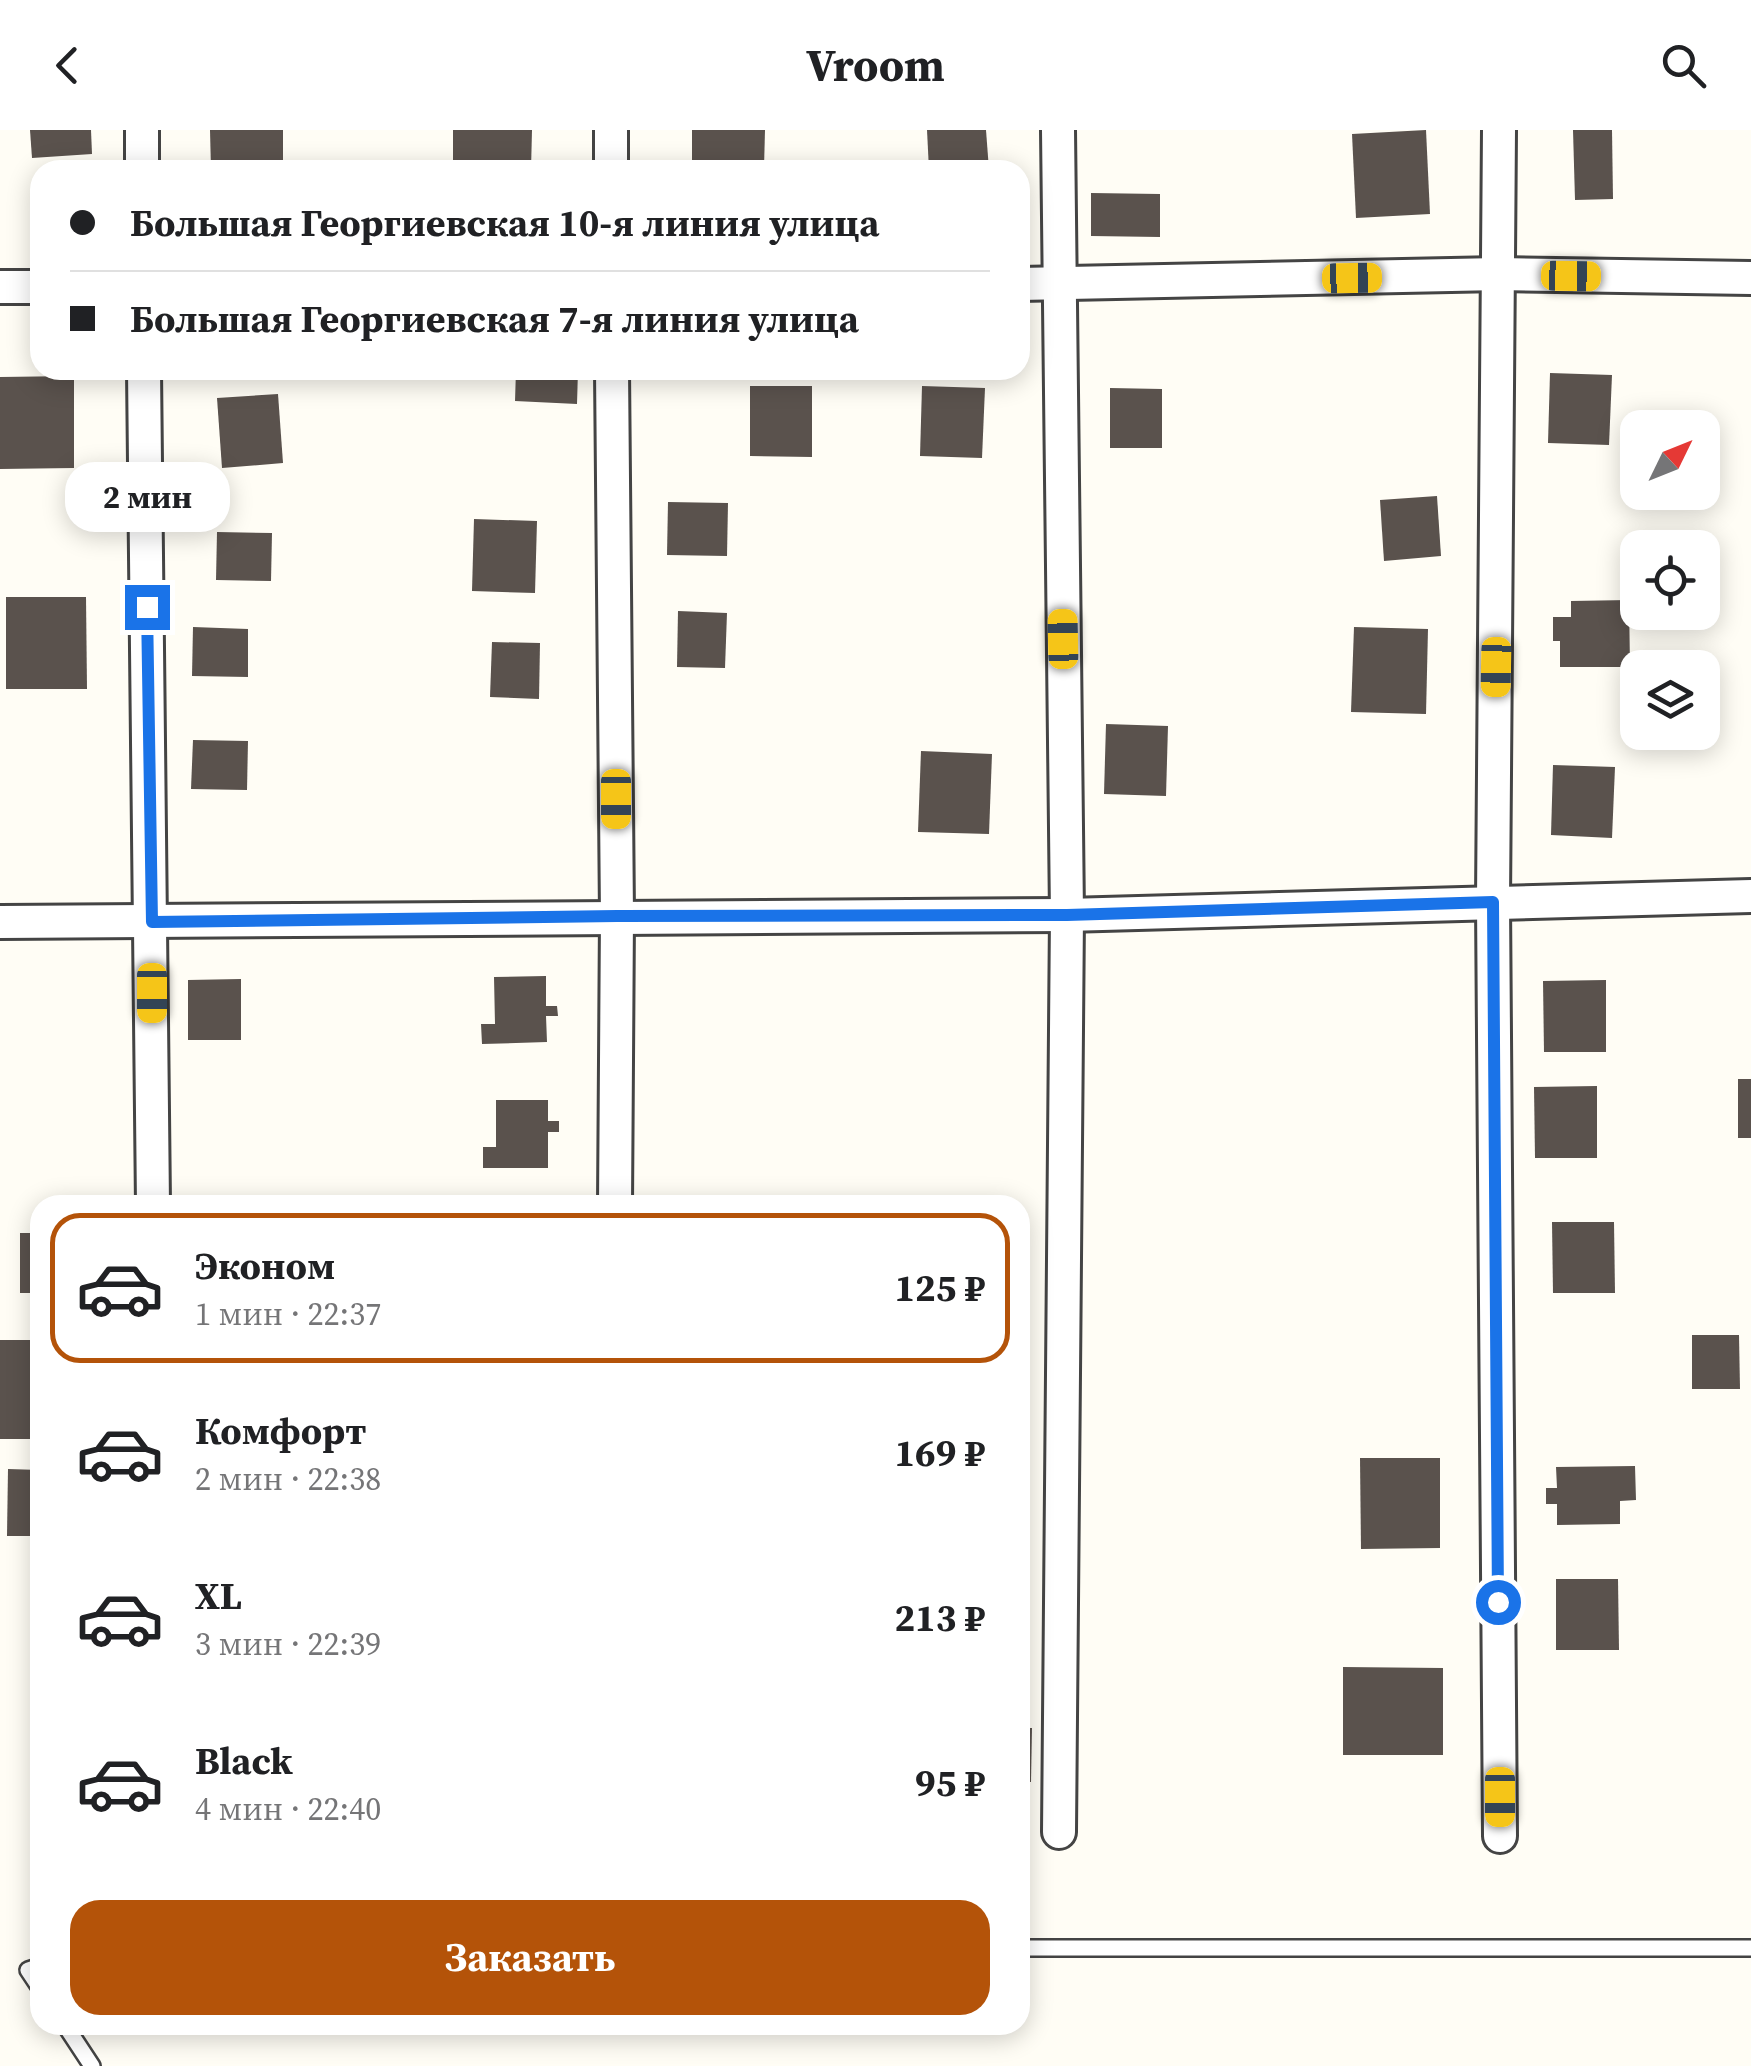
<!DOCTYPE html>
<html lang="ru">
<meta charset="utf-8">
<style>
:root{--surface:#fff;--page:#f6f6f6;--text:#202124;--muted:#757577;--line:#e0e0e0;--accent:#b45309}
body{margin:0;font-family:"Source Serif 4",serif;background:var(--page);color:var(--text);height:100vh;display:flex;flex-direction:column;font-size:38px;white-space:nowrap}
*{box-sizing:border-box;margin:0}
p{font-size:32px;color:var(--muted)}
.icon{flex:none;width:55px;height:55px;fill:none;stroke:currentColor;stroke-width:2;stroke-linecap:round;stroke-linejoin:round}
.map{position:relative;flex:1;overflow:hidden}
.side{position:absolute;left:30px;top:1065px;width:1000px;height:840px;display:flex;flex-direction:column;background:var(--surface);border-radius:30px;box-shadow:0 5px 25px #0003}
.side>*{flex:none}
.top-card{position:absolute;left:30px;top:30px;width:1000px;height:220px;border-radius:30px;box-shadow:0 5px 25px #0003;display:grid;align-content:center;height:220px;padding:0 40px;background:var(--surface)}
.needle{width:65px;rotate:47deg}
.fabs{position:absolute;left:1620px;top:280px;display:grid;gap:20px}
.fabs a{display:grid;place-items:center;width:100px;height:100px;border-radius:20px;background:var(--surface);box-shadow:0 5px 25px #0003;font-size:50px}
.end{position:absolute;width:45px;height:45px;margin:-22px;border:12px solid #1a73e8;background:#fff;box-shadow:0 0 0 5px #fff}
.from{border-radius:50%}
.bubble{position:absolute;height:70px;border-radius:30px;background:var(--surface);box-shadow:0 5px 25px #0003;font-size:32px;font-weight:700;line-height:70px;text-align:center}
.car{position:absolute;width:30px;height:60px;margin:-30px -15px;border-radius:12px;box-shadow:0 0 8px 2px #0007;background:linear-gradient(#f5c518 24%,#345 0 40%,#f5c518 0 76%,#345 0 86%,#f5c518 0)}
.top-card b{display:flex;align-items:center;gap:35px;height:95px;font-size:38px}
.top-card b+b{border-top:2px solid var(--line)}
.top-card i{width:25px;height:25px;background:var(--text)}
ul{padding:18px 0 0;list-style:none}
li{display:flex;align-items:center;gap:30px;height:150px;margin:0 20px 15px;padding:0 20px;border:5px solid transparent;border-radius:30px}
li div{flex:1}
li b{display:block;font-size:38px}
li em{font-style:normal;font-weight:700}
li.selected{border-color:var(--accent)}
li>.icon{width:90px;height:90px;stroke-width:1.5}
.button{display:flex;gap:20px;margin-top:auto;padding:20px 40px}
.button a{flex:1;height:115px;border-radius:30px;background:var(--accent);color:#fff;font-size:40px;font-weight:700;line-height:115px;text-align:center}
header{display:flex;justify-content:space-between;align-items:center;height:130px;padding:0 40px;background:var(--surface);font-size:45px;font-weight:700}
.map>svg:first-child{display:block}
</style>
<header><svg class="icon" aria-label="back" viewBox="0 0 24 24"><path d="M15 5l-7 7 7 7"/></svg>Vroom<svg class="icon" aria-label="search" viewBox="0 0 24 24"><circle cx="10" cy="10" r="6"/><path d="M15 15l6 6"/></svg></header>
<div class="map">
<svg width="1751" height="1936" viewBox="0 0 1751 1936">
<rect width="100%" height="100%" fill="#fffdf5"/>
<!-- building -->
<g fill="#5a524d">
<path d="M 30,0 L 91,0 L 92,24 L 32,28 Z"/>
<path d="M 210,0 L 283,0 L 283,40 L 211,40 Z"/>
<path d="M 453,0 L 532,0 L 531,40 L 453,40 Z"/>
<path d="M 692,0 L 765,0 L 764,38 L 692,37 Z"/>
<path d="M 927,0 L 986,0 L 989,40 L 929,40 Z"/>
<path d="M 1426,0 L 1430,84 L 1356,88 L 1352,4 Z"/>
<path d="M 1573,0 L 1612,0 L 1613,69 L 1575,70 Z"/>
<path d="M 1091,63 L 1160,64 L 1160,107 L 1091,106 Z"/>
<path d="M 516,240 L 578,240 L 577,274 L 515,271 Z"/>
<path d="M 1550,243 L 1612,245 L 1609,315 L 1548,313 Z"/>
<path d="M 74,246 L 74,338 L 0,339 L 0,247 Z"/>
<path d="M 750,256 L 812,256 L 812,327 L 750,326 Z"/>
<path d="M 922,256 L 985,258 L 982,328 L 920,326 Z"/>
<path d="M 1110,258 L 1162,259 L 1162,318 L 1110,318 Z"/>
<path d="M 278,264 L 283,333 L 222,338 L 217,268 Z"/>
<path d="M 1437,366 L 1441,426 L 1384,431 L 1380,370 Z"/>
<path d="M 668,372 L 728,373 L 727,426 L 667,425 Z"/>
<path d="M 474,389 L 537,391 L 535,463 L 472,461 Z"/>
<path d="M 217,402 L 272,403 L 271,451 L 216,450 Z"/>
<path d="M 6,467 L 86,467 L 87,559 L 6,559 Z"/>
<path d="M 1629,470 L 1630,537 L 1560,537 L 1560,511 L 1553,511 L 1553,487 L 1571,487 L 1571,471 Z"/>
<path d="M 678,481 L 727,483 L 725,538 L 677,537 Z"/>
<path d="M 193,497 L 248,499 L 248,547 L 192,546 Z"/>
<path d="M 1354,497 L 1428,499 L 1426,584 L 1351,582 Z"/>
<path d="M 492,512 L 540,513 L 539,569 L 490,567 Z"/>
<path d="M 1106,594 L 1168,596 L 1166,666 L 1104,664 Z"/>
<path d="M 193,610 L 248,611 L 247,660 L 191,659 Z"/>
<path d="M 921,621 L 992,624 L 989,704 L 918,702 Z"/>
<path d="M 1553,635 L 1615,637 L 1612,708 L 1551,705 Z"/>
<path d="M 546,846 L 546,876 L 557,876 L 558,886 L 546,886 L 547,912 L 482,914 L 481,894 L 495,894 L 494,847 Z"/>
<path d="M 241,849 L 241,910 L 188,910 L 188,850 Z"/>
<path d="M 1606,850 L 1606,922 L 1544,922 L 1543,851 Z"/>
<rect x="1738" y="949" width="13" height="59"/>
<path d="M 1597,956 L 1597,1028 L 1535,1028 L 1534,957 Z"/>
<path d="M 496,970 L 548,970 L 548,991 L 559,991 L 559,1002 L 548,1002 L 548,1038 L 483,1038 L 483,1017 L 496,1017 Z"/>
<path d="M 1552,1092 L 1614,1092 L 1615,1163 L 1553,1163 Z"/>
<rect x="20" y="1103" width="20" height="60"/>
<path d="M 1692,1205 L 1739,1205 L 1740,1259 L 1692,1259 Z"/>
<rect x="0" y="1210" width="40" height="99"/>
<path d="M 1360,1328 L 1440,1328 L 1440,1418 L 1361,1419 Z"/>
<path d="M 1635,1336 L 1636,1370 L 1620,1371 L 1620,1394 L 1557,1395 L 1557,1374 L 1546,1374 L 1546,1358 L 1557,1358 L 1556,1337 Z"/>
<path d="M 8,1339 L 40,1340 L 40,1406 L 7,1406 Z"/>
<path d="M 1556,1449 L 1618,1449 L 1619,1520 L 1556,1520 Z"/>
<path d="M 1343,1537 L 1443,1538 L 1443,1625 L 1343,1625 Z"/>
<path d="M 1020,1598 L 1032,1598 L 1031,1652 L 1020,1652 Z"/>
</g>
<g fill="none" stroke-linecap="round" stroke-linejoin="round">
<!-- service casing -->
<g stroke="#444" stroke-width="20">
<g id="service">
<path d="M 1020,1818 L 1751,1818"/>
<path d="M 40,1836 L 28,1840 L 40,1858"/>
<path d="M 65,1895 L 92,1936"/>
</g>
</g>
<!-- minor casing -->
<g stroke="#444" stroke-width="38">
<g id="minor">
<path d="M 142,0 L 142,40"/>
<path d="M 611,0 L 611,40"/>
<path d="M 1058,0 L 1067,785 L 1059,1702"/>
<path d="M 1499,0 L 1493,772 L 1500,1706"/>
<path d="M 1020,154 L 1499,144 L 1751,148"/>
<path d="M 0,157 L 40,157"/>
<path d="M 144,240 L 153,1075"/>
<path d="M 612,240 L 617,786 L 615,1075"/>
<path d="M 0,792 L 1067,785 L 1751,766"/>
</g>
</g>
<!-- service -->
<use href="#service" stroke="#fff" stroke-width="15"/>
<!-- minor -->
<use href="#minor" stroke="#fff" stroke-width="32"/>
</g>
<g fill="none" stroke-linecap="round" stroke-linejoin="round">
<!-- route -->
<path stroke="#1a73e8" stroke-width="12" d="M 147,477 L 152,792 L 617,786 L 1067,785 L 1493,772 L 1498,1472"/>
</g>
</svg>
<div class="fabs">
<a><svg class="needle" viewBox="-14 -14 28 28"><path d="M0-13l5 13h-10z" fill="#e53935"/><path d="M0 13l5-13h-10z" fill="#757577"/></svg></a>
<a><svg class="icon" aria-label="locate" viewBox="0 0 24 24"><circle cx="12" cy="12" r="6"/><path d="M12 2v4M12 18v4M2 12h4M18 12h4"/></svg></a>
<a><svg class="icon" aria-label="layers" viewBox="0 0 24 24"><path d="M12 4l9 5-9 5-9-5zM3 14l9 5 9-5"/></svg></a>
</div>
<i class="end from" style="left:1498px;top:1472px"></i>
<i class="end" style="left:147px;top:477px"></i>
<div class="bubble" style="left:65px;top:332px;width:165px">2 мин</div>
<i class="car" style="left:1571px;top:146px;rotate:91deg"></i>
<i class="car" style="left:1352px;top:148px;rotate:89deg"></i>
<i class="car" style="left:1063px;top:509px;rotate:359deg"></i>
<i class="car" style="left:1496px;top:537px;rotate:181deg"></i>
<i class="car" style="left:616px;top:669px;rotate:180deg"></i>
<i class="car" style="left:152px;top:863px;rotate:180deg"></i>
<i class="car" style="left:1500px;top:1667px;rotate:180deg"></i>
<div class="top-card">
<b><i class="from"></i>Большая Георгиевская 10-я линия улица</b>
<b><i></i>Большая Георгиевская 7-я линия улица</b>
</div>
<section class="side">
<ul>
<li class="selected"><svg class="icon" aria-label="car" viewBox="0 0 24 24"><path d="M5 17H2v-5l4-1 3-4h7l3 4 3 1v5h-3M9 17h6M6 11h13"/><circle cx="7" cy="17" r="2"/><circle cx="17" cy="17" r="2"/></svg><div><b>Эконом</b><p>1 мин · 22:37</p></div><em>125 ₽</em></li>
<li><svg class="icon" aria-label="car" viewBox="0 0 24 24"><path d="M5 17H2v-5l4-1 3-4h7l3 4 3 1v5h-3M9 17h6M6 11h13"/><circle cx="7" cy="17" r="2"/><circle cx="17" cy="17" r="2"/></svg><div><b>Комфорт</b><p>2 мин · 22:38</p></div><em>169 ₽</em></li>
<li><svg class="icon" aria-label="car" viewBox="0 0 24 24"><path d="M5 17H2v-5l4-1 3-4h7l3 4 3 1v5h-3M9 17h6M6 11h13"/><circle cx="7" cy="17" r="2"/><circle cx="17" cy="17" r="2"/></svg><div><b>XL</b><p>3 мин · 22:39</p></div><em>213 ₽</em></li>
<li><svg class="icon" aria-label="car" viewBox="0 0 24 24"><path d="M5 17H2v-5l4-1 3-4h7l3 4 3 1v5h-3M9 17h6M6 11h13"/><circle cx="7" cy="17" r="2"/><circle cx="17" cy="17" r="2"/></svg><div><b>Black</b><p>4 мин · 22:40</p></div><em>95 ₽</em></li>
</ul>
<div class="button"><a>Заказать</a></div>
</section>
</div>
